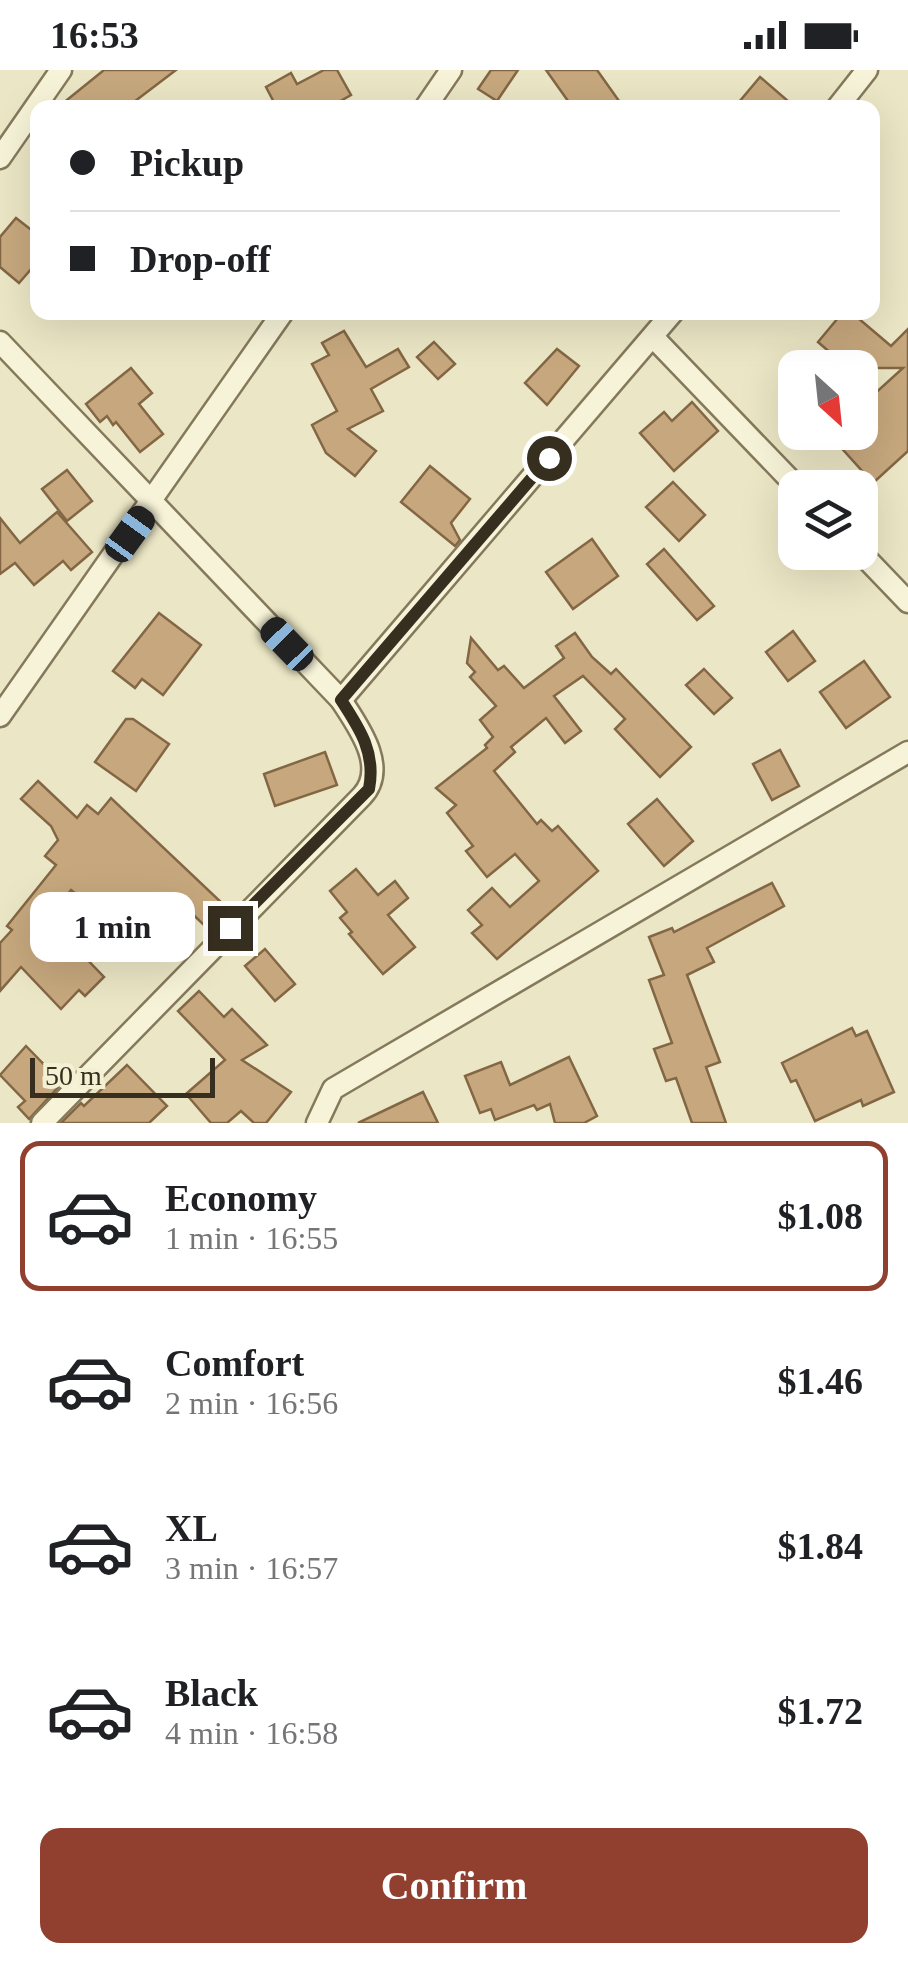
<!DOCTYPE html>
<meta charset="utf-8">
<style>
:root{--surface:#fff;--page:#f2f2f2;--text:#202124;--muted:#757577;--line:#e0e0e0;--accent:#914030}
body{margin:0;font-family:Georgia,serif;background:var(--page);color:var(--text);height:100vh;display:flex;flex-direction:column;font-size:38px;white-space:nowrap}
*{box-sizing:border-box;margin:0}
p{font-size:32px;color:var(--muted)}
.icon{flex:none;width:55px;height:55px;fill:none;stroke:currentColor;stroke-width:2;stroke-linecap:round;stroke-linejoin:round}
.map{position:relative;height:1053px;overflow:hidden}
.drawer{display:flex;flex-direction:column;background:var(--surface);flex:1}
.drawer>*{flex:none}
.banner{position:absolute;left:30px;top:30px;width:850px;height:220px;border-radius:20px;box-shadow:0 10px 40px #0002;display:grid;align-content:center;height:220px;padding:0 40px;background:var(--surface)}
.needle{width:65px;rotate:153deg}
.fabs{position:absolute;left:778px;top:280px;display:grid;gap:20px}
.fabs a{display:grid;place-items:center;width:100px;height:100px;border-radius:20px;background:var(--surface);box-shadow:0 10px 40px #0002;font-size:50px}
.scale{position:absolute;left:30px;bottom:25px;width:185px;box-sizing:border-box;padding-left:10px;border:5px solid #362e1f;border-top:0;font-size:28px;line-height:35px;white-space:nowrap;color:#362e1f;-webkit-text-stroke:8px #f3f0d4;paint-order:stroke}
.end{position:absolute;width:45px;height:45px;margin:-22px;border:12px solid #362e1f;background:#fff;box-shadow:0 0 0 5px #fff}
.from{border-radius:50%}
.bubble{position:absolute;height:70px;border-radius:20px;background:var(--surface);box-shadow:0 10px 40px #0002;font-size:32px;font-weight:700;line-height:70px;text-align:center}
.car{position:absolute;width:30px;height:60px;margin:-30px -15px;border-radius:12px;box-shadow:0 0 8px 2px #0007;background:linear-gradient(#222 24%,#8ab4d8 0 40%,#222 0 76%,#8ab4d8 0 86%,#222 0)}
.banner b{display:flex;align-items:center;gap:35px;height:95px;font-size:38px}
.banner b+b{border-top:2px solid var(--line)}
.banner i{width:25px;height:25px;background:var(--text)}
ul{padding:18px 0 0;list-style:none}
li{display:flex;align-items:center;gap:30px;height:150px;margin:0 20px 15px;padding:0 20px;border:5px solid transparent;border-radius:20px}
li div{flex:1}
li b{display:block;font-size:38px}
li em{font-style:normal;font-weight:700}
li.active{border-color:var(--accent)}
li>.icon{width:90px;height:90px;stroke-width:1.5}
.primary-button{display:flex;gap:20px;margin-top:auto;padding:20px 40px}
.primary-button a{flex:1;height:115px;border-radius:20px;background:var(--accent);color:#fff;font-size:40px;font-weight:700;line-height:115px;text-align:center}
.status{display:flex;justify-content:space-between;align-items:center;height:70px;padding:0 50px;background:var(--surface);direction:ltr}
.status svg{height:28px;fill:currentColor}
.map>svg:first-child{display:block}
</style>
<div class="status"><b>16:53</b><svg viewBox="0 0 49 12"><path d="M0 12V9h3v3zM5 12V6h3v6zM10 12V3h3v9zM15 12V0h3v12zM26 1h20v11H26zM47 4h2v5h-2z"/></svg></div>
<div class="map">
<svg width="908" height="1053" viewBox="0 0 908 1053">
<rect width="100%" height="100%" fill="#ebe6c5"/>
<!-- building -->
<g fill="#c7a87e" stroke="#836744" stroke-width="2.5">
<path d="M 104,0 L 176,0 L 126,38 L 57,38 Z"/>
<path d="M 324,0 L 337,0 L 351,25 L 328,38 L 277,38 L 266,17 L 291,3 L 297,14 Z"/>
<path d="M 491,0 L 518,0 L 497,31 L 478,19 Z"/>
<path d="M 546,0 L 597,0 L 624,38 L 573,38 Z"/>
<path d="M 760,7 L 796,38 L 734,38 Z"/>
<path d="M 16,148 L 38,165 L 38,191 L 19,213 L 0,197 L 0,167 Z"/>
<path d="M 843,242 L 851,242 L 891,276 L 908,259 L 908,381 L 873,413 L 827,362 L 860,362 L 860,337 L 903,298 L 848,298 L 818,272 Z"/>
<path d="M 344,261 L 366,297 L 398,279 L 409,297 L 371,319 L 383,341 L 348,359 L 376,381 L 355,406 L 326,383 L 312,355 L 337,341 L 312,294 L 329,285 L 322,273 Z"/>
<path d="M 434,272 L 455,294 L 438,309 L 417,287 Z"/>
<path d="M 557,279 L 579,296 L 547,335 L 525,313 Z"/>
<path d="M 131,298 L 152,323 L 139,334 L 163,364 L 140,382 L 116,352 L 113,355 L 107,346 L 100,352 L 86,334 Z"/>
<path d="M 692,332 L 718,361 L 674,401 L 640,363 L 664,342 L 672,351 Z"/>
<path d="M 430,396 L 470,429 L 451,453 L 460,470 L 455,476 L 401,432 Z"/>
<path d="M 67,400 L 92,431 L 67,451 L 42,419 Z"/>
<path d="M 673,412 L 705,445 L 679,471 L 646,437 Z"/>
<path d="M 57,442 L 92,482 L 71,500 L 63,491 L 34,515 L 15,493 L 0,504 L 0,448 L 20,473 Z"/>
<path d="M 592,469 L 618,506 L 573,539 L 546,502 Z"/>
<path d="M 664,479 L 714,536 L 697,550 L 647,494 Z"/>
<path d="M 159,543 L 201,575 L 163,625 L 142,609 L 135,618 L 113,601 Z"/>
<path d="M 793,561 L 815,591 L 788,611 L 766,582 Z"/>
<path d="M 575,563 L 592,587 L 611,604 L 616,599 L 691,677 L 660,707 L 615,659 L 625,649 L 583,606 L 554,626 L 581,661 L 565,673 L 546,648 L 511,677 L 515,682 L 494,701 L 537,754 L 541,750 L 552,761 L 558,756 L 598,801 L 497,889 L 472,863 L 482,855 L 468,840 L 492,818 L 510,837 L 539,811 L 515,784 L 487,807 L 466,781 L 473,776 L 447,743 L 456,735 L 436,718 L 487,678 L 485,675 L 493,667 L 480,650 L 496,636 L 470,607 L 475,602 L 467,593 L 471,568 L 498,600 L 504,596 L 524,618 L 564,588 L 556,576 Z"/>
<path d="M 864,591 L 890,627 L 846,658 L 820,622 Z"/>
<path d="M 704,599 L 732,628 L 714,644 L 686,615 Z"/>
<path d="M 126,649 L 133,649 L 169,674 L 136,721 L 95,692 Z"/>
<path d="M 780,680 L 799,716 L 772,730 L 753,694 Z"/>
<path d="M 325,682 L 337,715 L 275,736 L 264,704 Z"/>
<path d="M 38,711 L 77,748 L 87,735 L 98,744 L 111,728 L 224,835 L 204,855 L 183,835 L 134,876 L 93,827 L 88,833 L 71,820 L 42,859 L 67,883 L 74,876 L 104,907 L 85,926 L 79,920 L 61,939 L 21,897 L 0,921 L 0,873 L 12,860 L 7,856 L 56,795 L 45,786 L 58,770 L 51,756 L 21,729 Z"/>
<path d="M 657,729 L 693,771 L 664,796 L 628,754 Z"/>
<path d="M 356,799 L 378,825 L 395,811 L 408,828 L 388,845 L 415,877 L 383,904 L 349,864 L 352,862 L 340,848 L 347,842 L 330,821 Z"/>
<path d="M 772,813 L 784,836 L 707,878 L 714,892 L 687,905 L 720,992 L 706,997 L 726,1053 L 692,1053 L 676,1008 L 666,1011 L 654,979 L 672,973 L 649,910 L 664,905 L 649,867 L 672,858 L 674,862 Z"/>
<path d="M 265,879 L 295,914 L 275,931 L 245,896 Z"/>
<path d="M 199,921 L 224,947 L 232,939 L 267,975 L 242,990 L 291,1022 L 266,1053 L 254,1053 L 241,1041 L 227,1053 L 211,1053 L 186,1024 L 225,990 L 178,941 Z"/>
<path d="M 852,958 L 856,966 L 867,961 L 894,1022 L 863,1036 L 861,1030 L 815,1051 L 796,1010 L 791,1012 L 782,993 Z"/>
<path d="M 26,976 L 62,1013 L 29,1049 L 18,1037 L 25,1031 L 0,1005 Z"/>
<path d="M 569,987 L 597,1046 L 584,1053 L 555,1053 L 550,1034 L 537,1040 L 534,1035 L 495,1050 L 491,1039 L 480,1043 L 465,1006 L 501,992 L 510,1015 Z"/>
<path d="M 127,995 L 167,1036 L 149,1053 L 61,1053 L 81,1033 L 84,1036 Z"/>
<path d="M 423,1022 L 438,1053 L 358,1053 Z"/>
</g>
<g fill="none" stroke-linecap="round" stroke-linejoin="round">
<!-- minor casing -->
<g stroke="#85795c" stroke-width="25">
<g id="minor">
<path d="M 425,38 L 451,0"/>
<path d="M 837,38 L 867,0"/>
<path d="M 0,88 L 61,0"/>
<path d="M 653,267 L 798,418"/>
<path d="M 0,272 L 341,630 C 357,655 389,697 362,726 L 42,1053"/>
<path d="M 860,482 L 908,532"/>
<path d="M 341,630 L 673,242"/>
<path d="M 0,646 L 283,242"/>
<path d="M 317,1053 L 333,1019 L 908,682"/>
</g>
</g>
<!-- minor -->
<use href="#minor" stroke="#f7f3d8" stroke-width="20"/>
</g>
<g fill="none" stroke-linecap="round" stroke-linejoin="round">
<!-- route -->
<path stroke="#362e1f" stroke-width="12" d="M 230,858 L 369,719 C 376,683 360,659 341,630 L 549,388"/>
</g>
</svg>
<div class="fabs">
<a><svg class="needle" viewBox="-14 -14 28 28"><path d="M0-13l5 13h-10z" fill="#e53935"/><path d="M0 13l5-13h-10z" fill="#757577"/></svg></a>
<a><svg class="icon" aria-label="layers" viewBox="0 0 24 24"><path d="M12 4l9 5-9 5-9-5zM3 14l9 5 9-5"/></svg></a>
</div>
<div class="scale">50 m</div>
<i class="end from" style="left:549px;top:388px"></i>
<i class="end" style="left:230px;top:858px"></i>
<div class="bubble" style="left:30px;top:822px;width:165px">1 min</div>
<i class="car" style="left:130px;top:464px;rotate:36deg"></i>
<i class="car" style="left:287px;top:574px;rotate:316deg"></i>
<div class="banner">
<b><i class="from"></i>Pickup</b>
<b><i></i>Drop-off</b>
</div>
</div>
<section class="drawer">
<ul>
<li class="active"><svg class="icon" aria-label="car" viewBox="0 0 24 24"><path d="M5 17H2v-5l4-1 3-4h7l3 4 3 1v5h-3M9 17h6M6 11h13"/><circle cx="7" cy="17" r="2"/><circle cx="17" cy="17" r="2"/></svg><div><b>Economy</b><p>1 min · 16:55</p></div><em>$1.08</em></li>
<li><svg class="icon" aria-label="car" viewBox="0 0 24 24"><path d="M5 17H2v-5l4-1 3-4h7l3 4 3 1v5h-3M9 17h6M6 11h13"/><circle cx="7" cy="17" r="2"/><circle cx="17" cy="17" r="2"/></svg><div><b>Comfort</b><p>2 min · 16:56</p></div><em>$1.46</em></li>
<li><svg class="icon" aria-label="car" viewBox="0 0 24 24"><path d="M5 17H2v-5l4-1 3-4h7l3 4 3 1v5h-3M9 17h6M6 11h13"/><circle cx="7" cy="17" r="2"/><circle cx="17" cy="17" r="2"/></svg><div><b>XL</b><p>3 min · 16:57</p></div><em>$1.84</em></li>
<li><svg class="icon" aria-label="car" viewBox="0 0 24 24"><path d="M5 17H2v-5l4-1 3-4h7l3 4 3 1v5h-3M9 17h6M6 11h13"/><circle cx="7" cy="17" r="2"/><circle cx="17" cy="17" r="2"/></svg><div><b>Black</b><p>4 min · 16:58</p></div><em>$1.72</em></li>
</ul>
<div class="primary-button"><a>Confirm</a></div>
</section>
